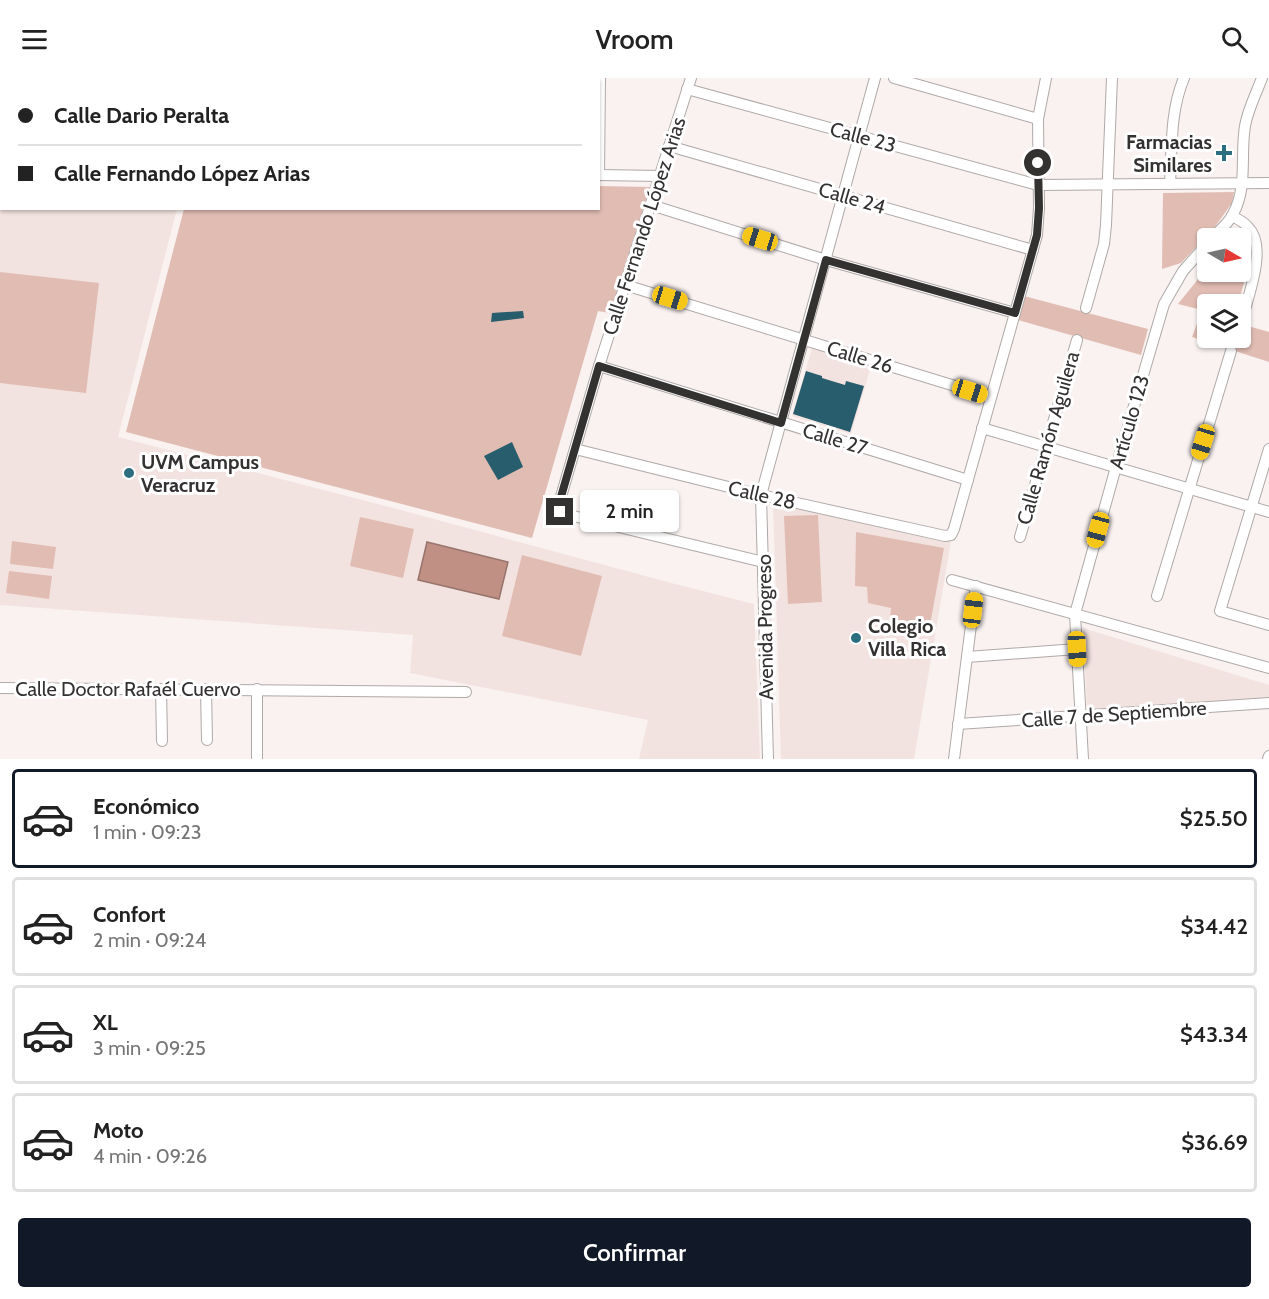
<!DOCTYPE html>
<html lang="es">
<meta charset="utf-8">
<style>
:root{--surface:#fff;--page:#f6f6f6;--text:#222;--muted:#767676;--line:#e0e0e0;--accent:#111827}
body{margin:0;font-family:Cabin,sans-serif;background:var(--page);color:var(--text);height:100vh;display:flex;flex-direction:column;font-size:22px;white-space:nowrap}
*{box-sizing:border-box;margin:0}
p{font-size:20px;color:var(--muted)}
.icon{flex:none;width:33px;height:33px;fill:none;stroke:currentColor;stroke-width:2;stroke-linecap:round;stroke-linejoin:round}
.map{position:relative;height:681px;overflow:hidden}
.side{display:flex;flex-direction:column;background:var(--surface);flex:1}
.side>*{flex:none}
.banner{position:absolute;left:0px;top:0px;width:600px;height:132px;box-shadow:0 2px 4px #0004;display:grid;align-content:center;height:132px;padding:0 18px;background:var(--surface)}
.needle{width:39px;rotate:99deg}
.buttons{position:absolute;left:1197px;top:150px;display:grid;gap:12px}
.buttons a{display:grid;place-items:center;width:54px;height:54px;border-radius:6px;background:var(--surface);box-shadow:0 2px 4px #0004;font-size:30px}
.end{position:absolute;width:27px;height:27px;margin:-14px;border:8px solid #343131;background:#fff;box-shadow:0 0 0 3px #fff}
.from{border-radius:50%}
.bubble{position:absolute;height:42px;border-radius:6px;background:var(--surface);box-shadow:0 2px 4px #0004;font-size:20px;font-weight:600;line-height:42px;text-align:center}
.car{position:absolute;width:18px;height:36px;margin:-18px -9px;border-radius:8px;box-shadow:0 0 4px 2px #0007;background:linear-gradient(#f5c518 24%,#345 0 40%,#f5c518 0 76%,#345 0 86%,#f5c518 0)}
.banner b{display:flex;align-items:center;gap:21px;height:57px;font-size:22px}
.banner b+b{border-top:2px solid var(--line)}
.banner i{width:15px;height:15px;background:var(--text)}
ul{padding:10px 0 0;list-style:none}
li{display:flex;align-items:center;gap:18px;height:99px;margin:0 12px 9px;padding:0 6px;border:3px solid var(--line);border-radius:6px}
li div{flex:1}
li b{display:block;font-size:22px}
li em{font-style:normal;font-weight:600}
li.on{border-color:var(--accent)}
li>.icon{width:54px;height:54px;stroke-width:1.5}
.primary-button{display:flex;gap:12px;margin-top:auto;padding:12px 18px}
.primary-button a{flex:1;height:69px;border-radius:6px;background:var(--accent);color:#fff;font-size:24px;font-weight:600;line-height:69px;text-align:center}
header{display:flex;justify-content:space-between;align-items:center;height:78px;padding:0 18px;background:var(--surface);font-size:27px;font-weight:600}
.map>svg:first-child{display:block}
</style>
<header><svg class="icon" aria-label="menu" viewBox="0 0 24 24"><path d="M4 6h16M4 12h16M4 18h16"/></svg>Vroom<svg class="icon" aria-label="search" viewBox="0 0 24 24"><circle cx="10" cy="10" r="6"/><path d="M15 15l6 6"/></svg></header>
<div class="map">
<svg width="1269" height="681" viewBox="0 0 1269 681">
<rect width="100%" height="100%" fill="#f9f2f0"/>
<!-- built -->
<g fill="#f3e3e0">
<path d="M 0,109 L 1,109 L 2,130 L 177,131 L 118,359 L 397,431 L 675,506 L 754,526 L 760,681 L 639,681 L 648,642 L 410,595 L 413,557 L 0,527 Z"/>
<path d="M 813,267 L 872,285 L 851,356 L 792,338 Z"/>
<path d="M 773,424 L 951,463 L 914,681 L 781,681 Z"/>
<path d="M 1083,550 L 1269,607 L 1269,620 L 1087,631 Z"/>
</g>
<!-- green -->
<g fill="#e1bcb3">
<path d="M 599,108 L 650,109 L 610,235 L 598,233 L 532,460 L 126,354 L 184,131 L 598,130 Z"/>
<path d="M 1234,114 L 1232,125 L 1214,150 L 1181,185 L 1162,191 L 1163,115 Z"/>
<path d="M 1241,162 L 1254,169 L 1238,226 L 1208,226 L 1208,260 L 1240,260 L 1241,246 L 1269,254 L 1269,284 L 1192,259 L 1202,232 L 1178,226 L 1207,190 L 1208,194 L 1240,194 Z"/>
<path d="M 0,194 L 99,205 L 86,315 L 0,305 Z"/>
<path d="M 1024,218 L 1148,251 L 1141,277 L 1018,242 Z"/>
<path d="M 818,437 L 822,524 L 788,526 L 784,438 Z"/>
<path d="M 360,439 L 414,451 L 403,500 L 350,488 Z"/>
<path d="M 856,454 L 944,470 L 930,547 L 890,541 L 891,530 L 868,525 L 867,509 L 855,508 Z"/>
<path d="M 12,463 L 56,469 L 53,491 L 10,486 Z"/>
<path d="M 522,477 L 602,498 L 581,578 L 502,558 Z"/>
<path d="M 9,493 L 52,498 L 49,521 L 6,515 Z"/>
</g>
<!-- water -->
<path fill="#c19085" stroke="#97746c" stroke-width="1.5" d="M 427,464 L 508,484 L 499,521 L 418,502 Z"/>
<!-- building -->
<g fill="#275d6c">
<path d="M 523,233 L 524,240 L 491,244 L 492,235 Z"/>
<path d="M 806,293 L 822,298 L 822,300 L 845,307 L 846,303 L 864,308 L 850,354 L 793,336 Z"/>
<path d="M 512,364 L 523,389 L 498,402 L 484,378 Z"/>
</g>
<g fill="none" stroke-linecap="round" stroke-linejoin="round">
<!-- minor casing -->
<g stroke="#afa9a7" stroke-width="12">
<g id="minor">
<path d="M 691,0 L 599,288 L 558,429 L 560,434 L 565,436 L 763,484"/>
<path d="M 894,0 L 1038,41"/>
<path d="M 90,2 L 90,0"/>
<path d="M 190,2 L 190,0"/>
<path d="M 300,2 L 300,0"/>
<path d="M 687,11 L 1038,107 L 1269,105"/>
<path d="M 669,68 L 1033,172"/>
<path d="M 598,97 L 660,98"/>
<path d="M 599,97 L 600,0"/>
<path d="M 0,101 L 2,101"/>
<path d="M 1170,106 C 1172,70 1170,33 1184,0"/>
<path d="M 651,127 L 826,182 L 1015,235"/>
<path d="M 1232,138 C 1238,141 1244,144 1248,149 C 1268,168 1248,218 1242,242"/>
<path d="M 1212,160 C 1219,153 1229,145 1233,136 C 1248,109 1240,77 1245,48 C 1248,31 1256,16 1262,0"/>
<path d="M 625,207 L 991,319"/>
<path d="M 1086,230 L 1104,166 L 1106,147 L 1112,0"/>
<path d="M 599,288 L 968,402"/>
<path d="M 982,350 L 1269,434"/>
<path d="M 575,371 L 761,417 L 945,458 L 951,457 L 954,451 L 1037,157 L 1039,130 L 1038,41 L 1046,0"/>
<path d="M 1269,371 L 1220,533 L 1269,547"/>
<path d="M 1020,459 L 1077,262"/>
<path d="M 952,502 L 1269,590"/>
<path d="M 1157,518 L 1231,273"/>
<path d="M 967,579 L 1077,571"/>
<path d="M 0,610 L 466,614"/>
<path d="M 161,611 L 162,663"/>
<path d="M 206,611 L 207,662"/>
<path d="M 257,611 L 257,681"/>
<path d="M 958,646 L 1269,625"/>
<path d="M 768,681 L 761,417 L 875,0"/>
<path d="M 954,681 L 976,508"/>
<path d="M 1083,681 L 1075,536 L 1116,389 L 1164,226 L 1183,193 L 1208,165"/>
<path d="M 1268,681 L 1269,678"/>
</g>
</g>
<!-- minor -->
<use href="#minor" stroke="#fff" stroke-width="10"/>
</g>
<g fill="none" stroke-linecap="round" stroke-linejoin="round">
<!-- route -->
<path stroke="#343131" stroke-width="8" d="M 560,434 L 558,429 L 599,288 L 781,345 L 826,182 L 1015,235 L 1037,157 L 1039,130 L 1038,85"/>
</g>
<!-- markers -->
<g fill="#2c6e80" stroke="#fff" stroke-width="2">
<path d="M1221 66h6v6h6v6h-6v6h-6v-6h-6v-6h6z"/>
<circle cx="129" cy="395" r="6"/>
<circle cx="856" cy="560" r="6"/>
</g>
<g text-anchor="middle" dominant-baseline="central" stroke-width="6" stroke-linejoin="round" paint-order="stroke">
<!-- street labels -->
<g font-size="20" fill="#343131" stroke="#fff">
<text transform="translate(863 59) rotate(15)">Calle 23</text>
<text transform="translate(852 120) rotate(16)">Calle 24</text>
<text transform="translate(644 148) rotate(-72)">Calle Fernando López Arias</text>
<text transform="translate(860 279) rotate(17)">Calle 26</text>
<text transform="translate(1129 344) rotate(-74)">Artículo 123</text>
<text transform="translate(1048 360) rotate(-74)">Calle Ramón Aguilera</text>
<text transform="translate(835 361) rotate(17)">Calle 27</text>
<text transform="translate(762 417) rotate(13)">Calle 28</text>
<text transform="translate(765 549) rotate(-91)">Avenida Progreso</text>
<text x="128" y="611">Calle Doctor Rafaél Cuervo</text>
<text transform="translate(1114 636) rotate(-4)">Calle 7 de Septiembre</text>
</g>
<!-- poi labels -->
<g font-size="20" font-weight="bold" fill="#343131" stroke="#fff" text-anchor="start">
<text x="1212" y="64" text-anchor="end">Farmacias<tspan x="1212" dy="23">Similares</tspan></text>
<text x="141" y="384">UVM Campus<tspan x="141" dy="23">Veracruz</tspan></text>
<text x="868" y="548">Colegio<tspan x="868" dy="23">Villa Rica</tspan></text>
</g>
</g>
</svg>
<div class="buttons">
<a><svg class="needle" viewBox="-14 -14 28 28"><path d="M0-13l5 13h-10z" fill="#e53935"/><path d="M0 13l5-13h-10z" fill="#767676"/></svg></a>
<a><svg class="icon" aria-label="layers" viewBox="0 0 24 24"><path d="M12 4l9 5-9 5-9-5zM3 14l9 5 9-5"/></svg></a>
</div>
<i class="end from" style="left:1038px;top:85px"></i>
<i class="end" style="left:560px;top:434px"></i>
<div class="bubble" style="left:580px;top:412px;width:99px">2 min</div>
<i class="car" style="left:760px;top:161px;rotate:287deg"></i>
<i class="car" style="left:670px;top:220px;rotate:107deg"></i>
<i class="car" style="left:970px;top:313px;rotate:107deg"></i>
<i class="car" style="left:1203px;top:364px;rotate:197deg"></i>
<i class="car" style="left:1098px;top:452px;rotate:195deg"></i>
<i class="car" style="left:973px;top:532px;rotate:7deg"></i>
<i class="car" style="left:1077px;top:571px;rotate:177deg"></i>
<div class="banner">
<b><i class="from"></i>Calle Dario Peralta</b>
<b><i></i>Calle Fernando López Arias</b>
</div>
</div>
<section class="side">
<ul>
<li class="on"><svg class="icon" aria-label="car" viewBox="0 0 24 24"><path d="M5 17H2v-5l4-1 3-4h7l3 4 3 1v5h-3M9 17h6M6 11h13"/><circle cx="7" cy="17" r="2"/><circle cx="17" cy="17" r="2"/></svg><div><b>Económico</b><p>1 min · 09:23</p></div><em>$25.50</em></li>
<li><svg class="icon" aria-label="car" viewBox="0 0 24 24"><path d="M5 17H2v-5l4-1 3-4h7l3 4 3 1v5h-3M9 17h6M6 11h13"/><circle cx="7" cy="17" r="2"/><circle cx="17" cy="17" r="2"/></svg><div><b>Confort</b><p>2 min · 09:24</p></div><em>$34.42</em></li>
<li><svg class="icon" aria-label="car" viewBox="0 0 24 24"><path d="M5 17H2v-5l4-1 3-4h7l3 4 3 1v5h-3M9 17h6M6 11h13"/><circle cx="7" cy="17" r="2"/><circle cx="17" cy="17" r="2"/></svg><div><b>XL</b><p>3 min · 09:25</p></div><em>$43.34</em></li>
<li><svg class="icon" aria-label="car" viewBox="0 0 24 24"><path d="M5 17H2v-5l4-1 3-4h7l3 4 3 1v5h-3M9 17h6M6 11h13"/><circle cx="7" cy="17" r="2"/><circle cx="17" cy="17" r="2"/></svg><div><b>Moto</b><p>4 min · 09:26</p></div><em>$36.69</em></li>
</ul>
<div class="primary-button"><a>Confirmar</a></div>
</section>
